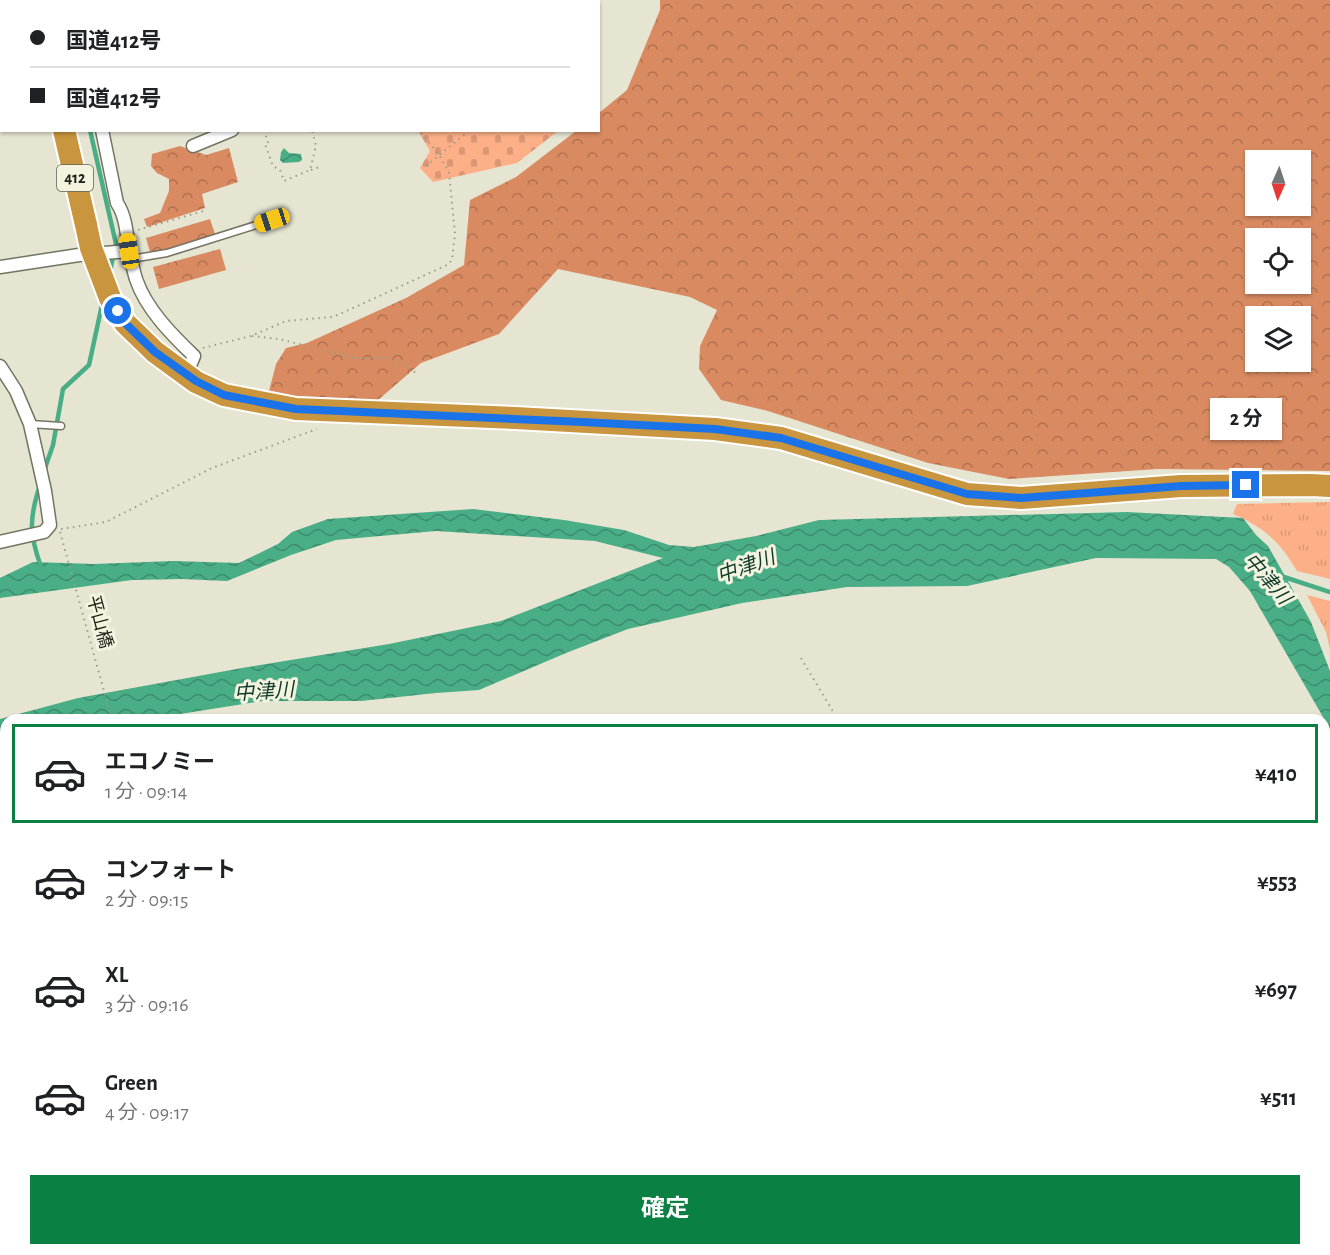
<!DOCTYPE html>
<html lang="ja">
<meta charset="utf-8">
<style>
:root{--surface:#fff;--page:#f6f6f6;--text:#202124;--muted:#757577;--line:#e0e0e0;--accent:#0b8043}
body{margin:0;font-family:"Alegreya Sans","Noto Sans JP",sans-serif;background:var(--page);color:var(--text);height:100vh;display:flex;flex-direction:column;font-size:22px;white-space:nowrap}
*{box-sizing:border-box;margin:0}
p{font-size:20px;color:var(--muted)}
.icon{flex:none;width:33px;height:33px;fill:none;stroke:currentColor;stroke-width:2;stroke-linecap:round;stroke-linejoin:round}
.map{position:relative;flex:1;overflow:hidden}
.panel{position:absolute;left:0px;top:714px;width:1330px;height:542px;display:flex;flex-direction:column;background:var(--surface);border-radius:18px 18px 0 0;box-shadow:0 2px 4px #0004}
.panel>*{flex:none}
.banner{position:absolute;left:0px;top:0px;width:600px;height:132px;box-shadow:0 2px 4px #0004;display:grid;align-content:center;height:132px;padding:0 30px;background:var(--surface)}
.needle{width:39px;rotate:183deg}
.tools{position:absolute;left:1245px;top:150px;display:grid;gap:12px}
.tools a{display:grid;place-items:center;width:66px;height:66px;border-radius:0px;background:var(--surface);box-shadow:0 2px 4px #0004;font-size:30px}
.end{position:absolute;width:27px;height:27px;margin:-14px;border:8px solid #1a73e8;background:#fff;box-shadow:0 0 0 3px #fff}
.from{border-radius:50%}
.bubble{position:absolute;height:42px;border-radius:0px;background:var(--surface);box-shadow:0 2px 4px #0004;font-size:20px;font-weight:700;line-height:42px;text-align:center}
.car{position:absolute;width:18px;height:36px;margin:-18px -9px;border-radius:8px;box-shadow:0 0 4px 2px #0007;background:linear-gradient(#f5c518 24%,#345 0 40%,#f5c518 0 76%,#345 0 86%,#f5c518 0)}
.banner b{display:flex;align-items:center;gap:21px;height:57px;font-size:22px}
.banner b+b{border-top:2px solid var(--line)}
.banner i{width:15px;height:15px;background:var(--text)}
ul{padding:10px 0 0;list-style:none}
li{display:flex;align-items:center;gap:18px;height:99px;margin:0 12px 9px;padding:0 18px;border:3px solid transparent;border-radius:0px}
li div{flex:1}
li b{display:block;font-size:22px}
li em{font-style:normal;font-weight:700}
li.on{border-color:var(--accent)}
li>.icon{width:54px;height:54px;stroke-width:1.5}
.cta{display:flex;gap:12px;margin-top:auto;padding:12px 30px}
.cta a{flex:1;height:69px;border-radius:0px;background:var(--accent);color:#fff;font-size:24px;font-weight:700;line-height:69px;text-align:center}
.map>svg:first-child{display:block}
</style>
<div class="map">
<svg width="1330" height="1255" viewBox="0 0 1330 1255">
<defs>
<pattern id="grass-tufts" width="24" height="20" patternUnits="userSpaceOnUse" patternTransform="scale(1.5)"><rect width="24" height="20" fill="#fdb088"/><path d="M3 7l-1-3M5 7V3M7 7l1-3M15 17l-1-3M17 17v-4M19 17l1-3" fill="none" stroke="#d99775"/></pattern>
<pattern id="forest-crowns" width="20" height="18" patternUnits="userSpaceOnUse" patternTransform="scale(1.5)"><rect width="20" height="18" fill="#d98a61"/><path d="M2 6a3 3 0 1 1 6 0M12 15a3 3 0 1 1 6 0" fill="none" stroke="#b0704f"/></pattern>
<pattern id="cemetery-stones" width="16" height="16" patternUnits="userSpaceOnUse" patternTransform="scale(1.5)"><rect width="16" height="16" fill="#fdb088"/><path d="M2 7V4a2 2 0 0 1 4 0v3zM10 15v-3a2 2 0 0 1 4 0v3z" fill="#d99775"/></pattern>
<pattern id="park-dots" width="8" height="8" patternUnits="userSpaceOnUse" patternTransform="scale(1.5)"><rect width="8" height="8" fill="#fdb088"/><path d="M2 2h.1M6 6h.1" fill="none" stroke="#d99775" stroke-width="1.8" stroke-linecap="round"/></pattern>
<pattern id="water-waves" width="16" height="10" patternUnits="userSpaceOnUse" patternTransform="scale(1.5)"><rect width="16" height="10" fill="#49ad86"/><path d="M0 5q4-4 8 0t8 0" fill="none" stroke="#3c8c6d"/></pattern>
</defs>
<rect width="100%" height="100%" fill="#e6e5d2"/>
<!-- grass -->
<g fill="url(#grass-tufts)">
<path d="M 1330,502 L 1330,579 L 1297,571 C 1279,541 1265,528 1233,514 L 1237,504 Z"/>
<path d="M 1307,595 L 1330,601 L 1330,650 L 1326,632 Z"/>
<path d="M 1325,734 L 1330,744 L 1330,807 L 1325,800 Z"/>
</g>
<!-- forest -->
<g fill="url(#forest-crowns)" fill-rule="evenodd">
<path d="M 660,0 L 1330,0 L 1330,471 L 1158,469 L 1009,479 L 928,463 L 768,411 L 721,400 L 699,369 L 700,346 L 717,310 L 690,297 L 558,269 L 499,334 L 421,363 L 378,400 L 268,395 L 276,364 L 286,348 L 307,343 L 406,298 L 464,265 L 470,200 L 516,177 L 576,131 L 598,130 L 599,113 L 627,90 L 660,10 ZM 1256,160 L 1300,160 L 1300,206 L 1256,206 ZM 1256,238 L 1300,238 L 1300,284 L 1256,284 ZM 1256,316 L 1300,316 L 1300,362 L 1256,362 Z"/>
<path d="M 180,146 L 206,155 L 229,148 L 238,182 L 202,194 L 205,208 L 147,227 L 144,219 L 160,213 L 169,191 L 169,179 L 157,173 L 151,166 L 152,154 Z"/>
<path d="M 210,219 L 217,240 L 152,259 L 146,238 Z"/>
<path d="M 220,249 L 226,270 L 159,289 L 153,267 Z"/>
<path d="M 6,1130 L 6,1250 L 80,1250 L 81,1255 L 0,1255 L 0,1131 Z"/>
</g>
<!-- cemetery -->
<g fill="url(#cemetery-stones)">
<path d="M 377,0 L 540,0 L 541,1 L 376,1 Z"/>
<path d="M 418,131 L 558,131 L 517,163 L 433,182 L 420,168 L 430,151 Z"/>
</g>
<!-- park -->
<path fill="url(#park-dots)" d="M 1324,835 L 1330,840 L 1330,1200 L 1324,1199 Z"/>
<!-- pitch -->
<path fill="#fdb088" d="M 1325,905 L 1330,908 L 1330,1143 L 1325,1145 Z"/>
<!-- water -->
<g fill="url(#water-waves)">
<path d="M 284,148 L 289,153 L 301,154 L 302,160 L 299,162 L 283,163 L 280,160 L 281,152 Z"/>
<path d="M 473,509 L 564,520 L 624,530 L 669,545 L 694,547 L 756,536 L 819,520 L 1127,512 L 1243,518 L 1256,535 L 1268,546 L 1311,622 L 1330,671 L 1330,729 L 1250,591 L 1229,567 L 1216,559 L 1096,558 L 967,586 L 847,587 L 742,603 L 628,629 L 566,653 L 479,690 L 436,693 L 361,701 L 263,701 L 142,720 L 6,720 L 6,752 L 0,754 L 0,719 L 78,698 L 242,668 L 389,644 L 501,621 L 663,558 L 595,541 L 436,531 L 336,540 L 291,555 L 227,581 L 182,579 L 132,580 L 0,598 L 0,578 L 33,562 L 94,564 L 173,561 L 239,563 L 278,544 L 292,532 L 328,519 Z"/>
</g>
<g fill="none" stroke-linecap="round" stroke-linejoin="round">
<!-- stream -->
<g stroke="#49ad86" stroke-width="4.5">
<path d="M 61,0 L 61,2"/>
<path d="M 90,130 L 116,244 L 110,271"/>
<path d="M 44,471 L 53,445 L 63,389 L 89,365 L 103,300"/>
<path d="M 40,485 C 29,519 29,533 41,567"/>
<path d="M 1281,576 L 1330,592"/>
</g>
<!-- lane casing -->
<g stroke="#747463" stroke-width="9">
<g id="lane">
<path d="M 131,259 L 167,253 L 272,220"/>
<path d="M 30,424 L 61,426"/>
<path d="M 0,857 L 6,856"/>
<path d="M 1324,1232 L 1330,1226"/>
<path d="M 992,1255 L 992,1250"/>
<path d="M 1304,1255 L 1309,1250"/>
</g>
</g>
<!-- street casing -->
<g stroke="#747463" stroke-width="15">
<g id="street">
<path d="M 188,0 L 189,2"/>
<path d="M 174,2 L 175,0"/>
<path d="M 346,2 L 346,0"/>
<path d="M 0,46 L 2,46"/>
<path d="M 102,130 L 117,203 C 126,216 127,236 129,251"/>
<path d="M 193,146 L 232,130"/>
<path d="M 0,267 L 79,255 L 129,251 C 132,261 133,270 136,279 C 146,309 172,335 194,356 L 186,375"/>
<path d="M 0,366 L 16,391 L 30,424 L 45,491 L 50,525 L 44,532 L 0,542"/>
<path d="M 1324,1207 L 1330,1208"/>
<path d="M 309,1250 L 315,1255"/>
<path d="M 609,1250 L 611,1255"/>
<path d="M 665,1250 L 667,1255"/>
<path d="M 728,1250 L 728,1255"/>
<path d="M 789,1250 L 791,1255"/>
<path d="M 935,1250 L 935,1255"/>
<path d="M 161,1255 L 166,1250"/>
<path d="M 464,1255 L 471,1250"/>
</g>
</g>
<!-- primary casing -->
<g stroke="#fff" stroke-width="22">
<g id="primary">
<path d="M 0,945 L 6,969"/>
<path d="M 0,1112 L 6,1112"/>
<path d="M 420,1250 L 428,1255"/>
</g>
</g>
<!-- highway casing -->
<g stroke="#fff" stroke-width="26">
<g id="highway">
<path d="M 36,0 L 37,2"/>
<path d="M 64,130 L 86,225"/>
<path d="M 110,298 L 125,323 L 155,352 L 196,382 L 224,395 L 296,409 L 515,418 L 715,429 L 781,438 L 967,494 L 1021,498 L 1181,486 L 1311,485 L 1330,486"/>
</g>
</g>
<!-- path -->
<g stroke="#9c9b8c" stroke-width="2" stroke-dasharray="1.5 4.5" stroke-linecap="butt">
<path d="M 70,0 L 70,2"/>
<path d="M 532,0 L 533,2"/>
<path d="M 444,2 L 446,0"/>
<path d="M 503,2 L 504,0"/>
<path d="M 264,130 L 268,142 L 265,144 L 273,166 L 280,170 L 284,181 L 310,170 L 316,146 L 312,130"/>
<path d="M 426,166 L 470,130"/>
<path d="M 311,170 L 322,166"/>
<path d="M 138,230 L 207,210"/>
<path d="M 252,336 L 279,339 L 355,358 L 389,358 L 403,364 L 416,373"/>
<path d="M 203,348 L 251,336 L 286,321 L 332,317 L 340,314 L 447,265 L 452,260 L 455,234 L 449,172 L 439,155 L 419,130"/>
<path d="M 61,529 L 106,522 L 212,468 L 317,429"/>
<path d="M 60,532 L 112,720"/>
<path d="M 801,658 L 838,720"/>
<path d="M 0,828 L 6,825"/>
<path d="M 1324,850 L 1330,856"/>
<path d="M 1324,885 L 1330,888"/>
<path d="M 1324,1187 L 1330,1188"/>
<path d="M 338,1255 L 345,1250"/>
</g>
<!-- lane -->
<use href="#lane" stroke="#fff" stroke-width="6"/>
<!-- street -->
<use href="#street" stroke="#fff" stroke-width="12"/>
<!-- primary -->
<use href="#primary" stroke="#dfbf8b" stroke-width="20"/>
<!-- highway -->
<use href="#highway" stroke="#c9953e" stroke-width="22"/>
<!-- highway-bridge casing -->
<g stroke="#fff" stroke-width="26" stroke-linecap="butt">
<path id="highway-bridge" d="M 86,225 L 91,248 L 110,298"/>
</g>
<!-- highway-bridge -->
<use href="#highway-bridge" stroke="#c9953e" stroke-width="22"/>
</g>
<g fill="none" stroke-linecap="round" stroke-linejoin="round">
<!-- route -->
<path stroke="#1a73e8" stroke-width="8" d="M 118,311 L 125,323 L 155,352 L 196,381 L 224,395 L 296,409 L 582,422 L 715,429 L 781,438 L 967,494 L 1021,498 L 1181,486 L 1246,485"/>
</g>
<g text-anchor="middle" dominant-baseline="central" stroke-width="6" stroke-linejoin="round" paint-order="stroke">
<!-- shield labels -->
<rect fill="#f3f3df" stroke="#616156" stroke-width="1.5" x="57" y="165" width="36" height="26" rx="4.5"/>
<g font-size="16" font-weight="bold" fill="#23231b">
<text x="75" y="178">412</text>
</g>
<!-- street labels -->
<g font-size="18" fill="#23231b" stroke="#f3f3df">
<text transform="translate(99 622) rotate(75)">平山橋</text>
</g>
<!-- water labels -->
<g font-size="20" font-style="italic" fill="#0d3a29" stroke="#f3f3df">
<text transform="translate(746 567) rotate(-20)">中津川</text>
<text transform="translate(1267 579) rotate(49)">中津川</text>
<text transform="translate(264 692) rotate(-4)">中津川</text>
</g>
</g>
</svg>
<div class="tools">
<a><svg class="needle" viewBox="-14 -14 28 28"><path d="M0-13l5 13h-10z" fill="#e53935"/><path d="M0 13l5-13h-10z" fill="#757577"/></svg></a>
<a><svg class="icon" aria-label="locate" viewBox="0 0 24 24"><circle cx="12" cy="12" r="6"/><path d="M12 2v4M12 18v4M2 12h4M18 12h4"/></svg></a>
<a><svg class="icon" aria-label="layers" viewBox="0 0 24 24"><path d="M12 4l9 5-9 5-9-5zM3 14l9 5 9-5"/></svg></a>
</div>
<i class="end from" style="left:118px;top:311px"></i>
<i class="end" style="left:1246px;top:485px"></i>
<div class="bubble" style="left:1210px;top:398px;width:72px">2 分</div>
<i class="car" style="left:272px;top:220px;rotate:252deg"></i>
<i class="car" style="left:129px;top:251px;rotate:352deg"></i>
<div class="banner">
<b><i class="from"></i>国道412号</b>
<b><i></i>国道412号</b>
</div>
<section class="panel">
<ul>
<li class="on"><svg class="icon" aria-label="car" viewBox="0 0 24 24"><path d="M5 17H2v-5l4-1 3-4h7l3 4 3 1v5h-3M9 17h6M6 11h13"/><circle cx="7" cy="17" r="2"/><circle cx="17" cy="17" r="2"/></svg><div><b>エコノミー</b><p>1 分 · 09:14</p></div><em>¥410</em></li>
<li><svg class="icon" aria-label="car" viewBox="0 0 24 24"><path d="M5 17H2v-5l4-1 3-4h7l3 4 3 1v5h-3M9 17h6M6 11h13"/><circle cx="7" cy="17" r="2"/><circle cx="17" cy="17" r="2"/></svg><div><b>コンフォート</b><p>2 分 · 09:15</p></div><em>¥553</em></li>
<li><svg class="icon" aria-label="car" viewBox="0 0 24 24"><path d="M5 17H2v-5l4-1 3-4h7l3 4 3 1v5h-3M9 17h6M6 11h13"/><circle cx="7" cy="17" r="2"/><circle cx="17" cy="17" r="2"/></svg><div><b>XL</b><p>3 分 · 09:16</p></div><em>¥697</em></li>
<li><svg class="icon" aria-label="car" viewBox="0 0 24 24"><path d="M5 17H2v-5l4-1 3-4h7l3 4 3 1v5h-3M9 17h6M6 11h13"/><circle cx="7" cy="17" r="2"/><circle cx="17" cy="17" r="2"/></svg><div><b>Green</b><p>4 分 · 09:17</p></div><em>¥511</em></li>
</ul>
<div class="cta"><a>確定</a></div>
</section>
</div>
